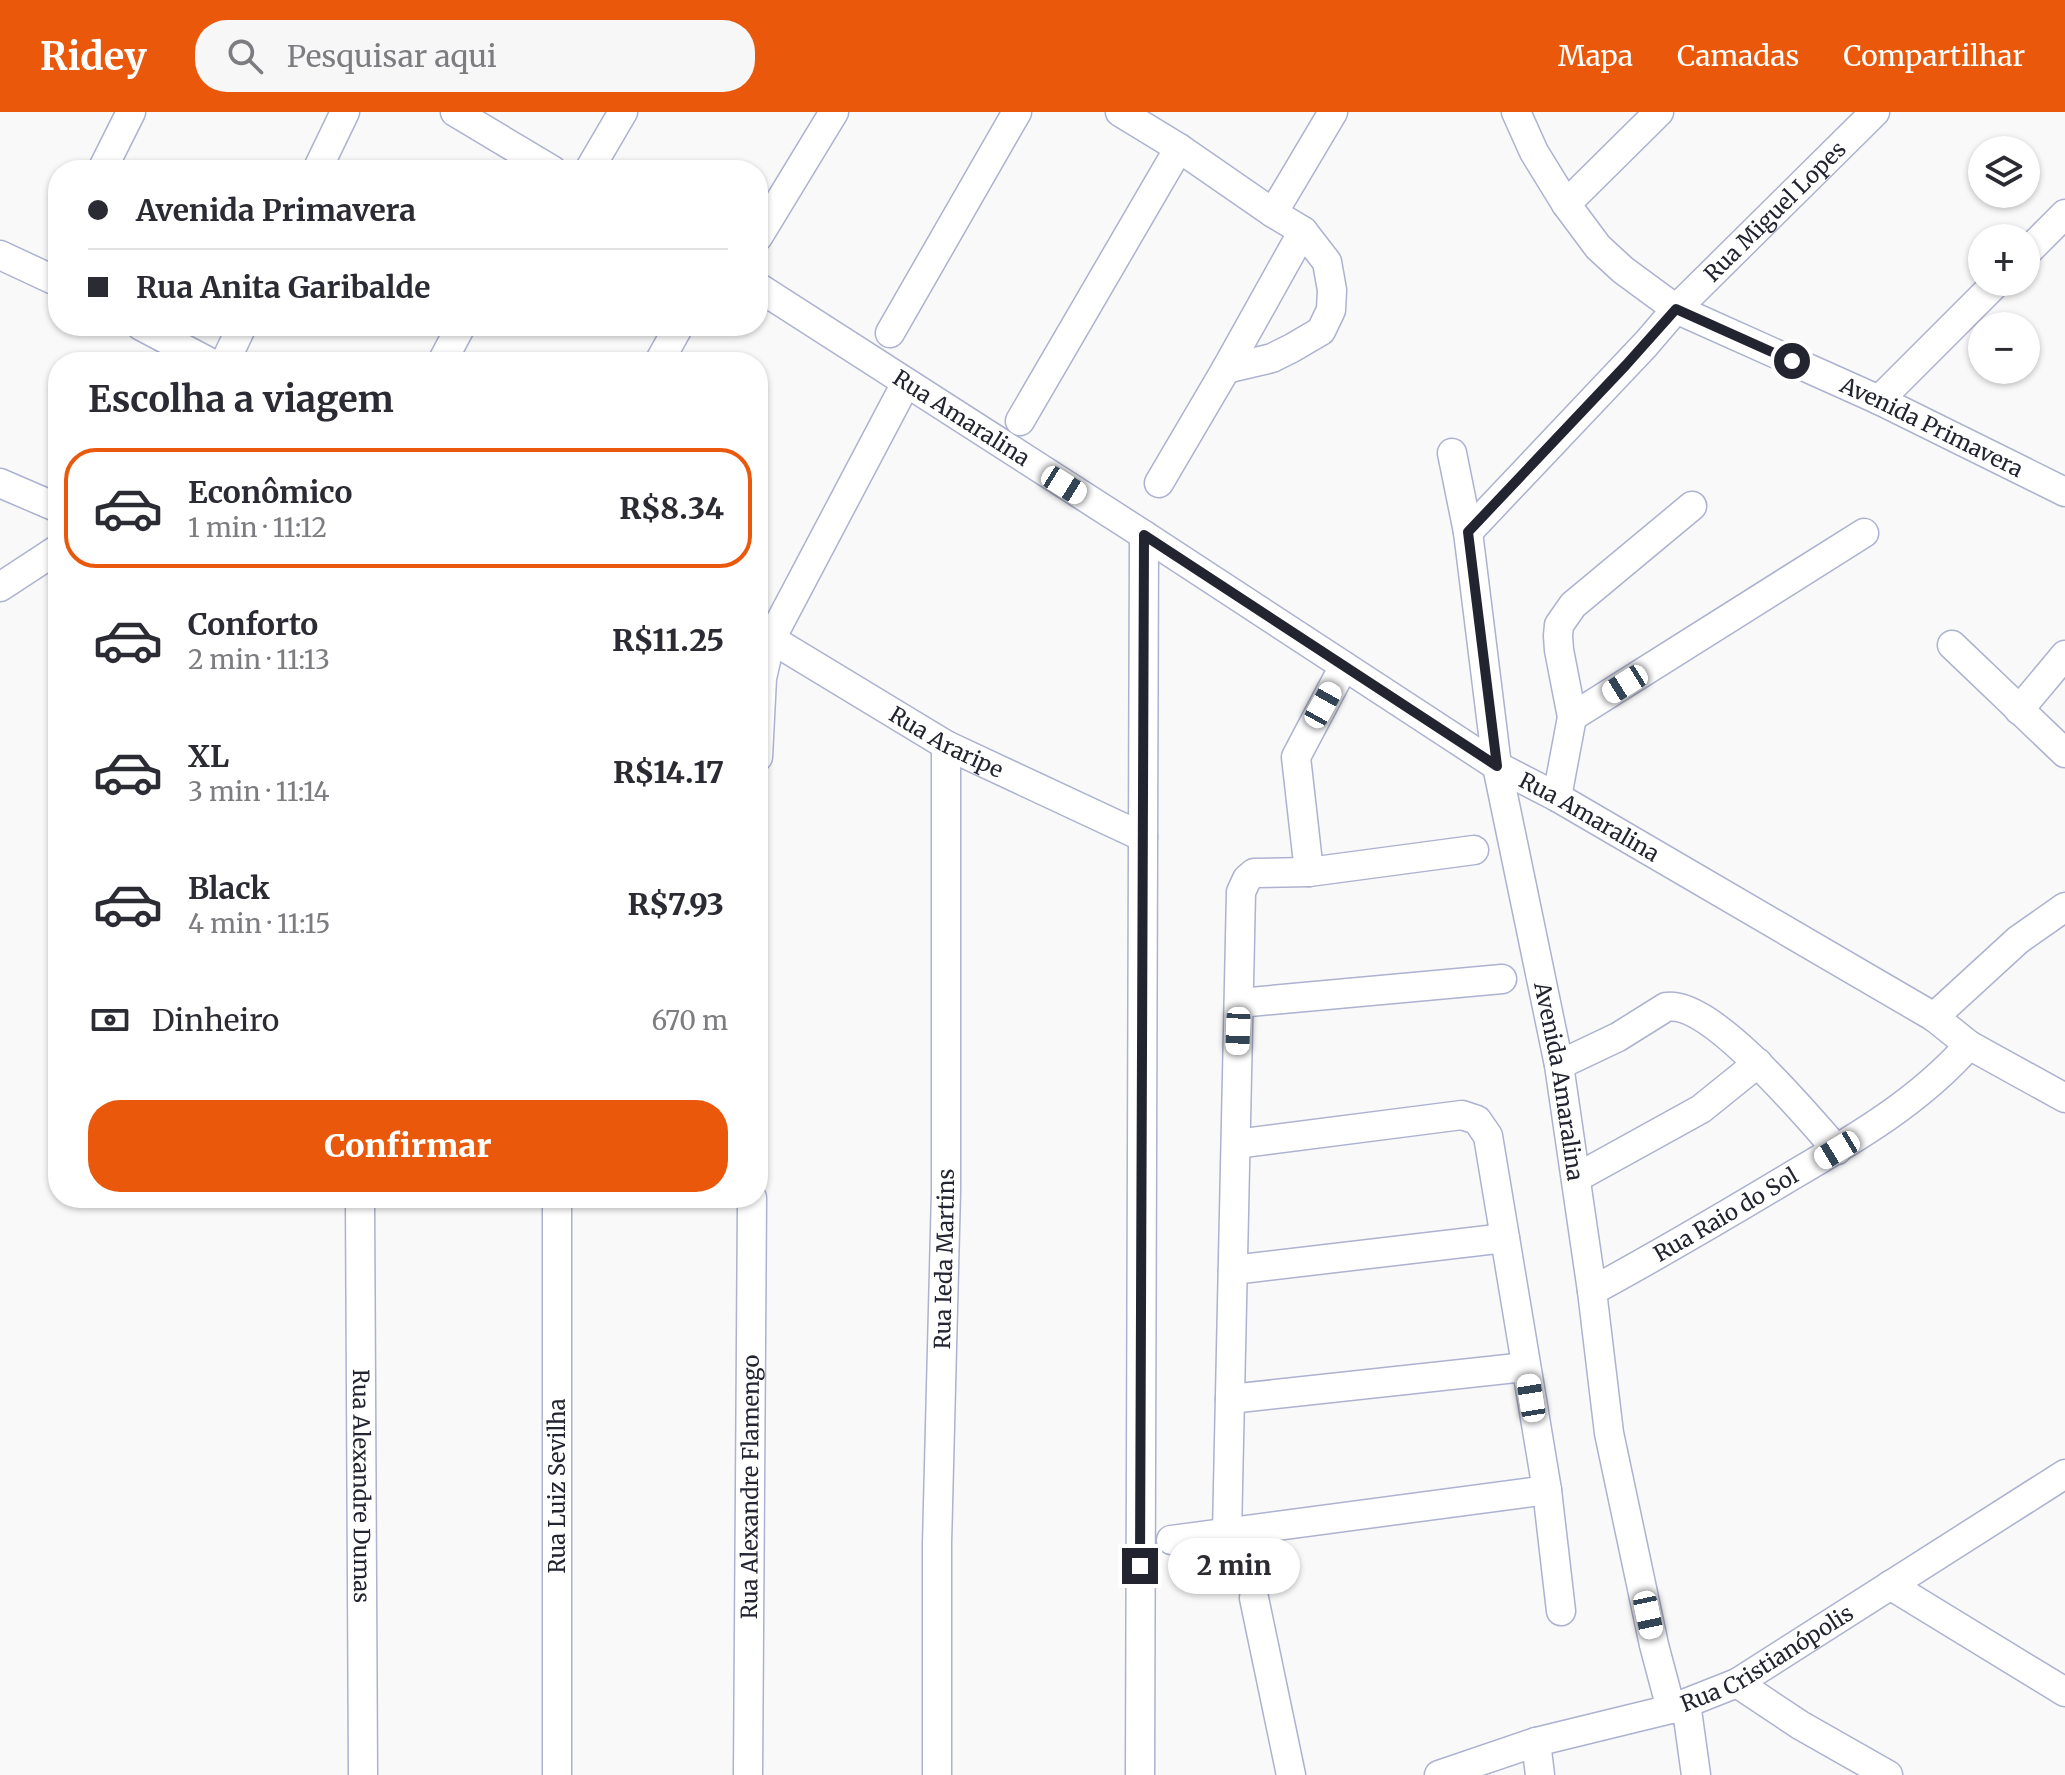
<!DOCTYPE html>
<html lang="pt">
<meta charset="utf-8">
<style>
:root{--surface:#fff;--page:#f7f7f7;--text:#2b2b33;--muted:#7c7c81;--line:#e1e1e2;--accent:#ea580c}
body{margin:0;font-family:Merriweather,serif;background:var(--page);color:var(--text);height:100vh;display:flex;flex-direction:column;font-size:30px;white-space:nowrap}
*{box-sizing:border-box;margin:0}
p{font-size:26px;color:var(--muted)}
.icon{flex:none;width:44px;height:44px;fill:none;stroke:currentColor;stroke-width:2;stroke-linecap:round;stroke-linejoin:round}
.map{position:relative;flex:1;overflow:hidden}
.side{position:absolute;left:48px;top:240px;width:720px;height:856px;display:flex;flex-direction:column;background:var(--surface);border-radius:32px;box-shadow:0 2px 6px #0004}
.side>*{flex:none}
.banner{position:absolute;left:48px;top:48px;width:720px;height:176px;border-radius:32px;box-shadow:0 2px 6px #0004;display:grid;align-content:center;height:176px;padding:0 40px;background:var(--surface)}
.tools{position:absolute;left:1968px;top:24px;display:grid;gap:16px}
.tools a{display:grid;place-items:center;width:72px;height:72px;border-radius:50%;background:var(--surface);box-shadow:0 2px 6px #0004;font-size:40px}
.end{position:absolute;width:36px;height:36px;margin:-18px;border:10px solid #222430;background:#fff;box-shadow:0 0 0 4px #fff}
.from{border-radius:50%}
.bubble{position:absolute;height:56px;border-radius:28px;background:var(--surface);box-shadow:0 2px 6px #0004;font-size:26px;font-weight:800;line-height:56px;text-align:center}
.car{position:absolute;width:24px;height:48px;margin:-24px -12px;border-radius:10px;box-shadow:0 0 6px 2px #0007;background:linear-gradient(#fff 24%,#345 0 40%,#fff 0 76%,#345 0 86%,#fff 0)}
.banner b{display:flex;align-items:center;gap:28px;height:76px;font-size:30px}
.banner b+b{border-top:2px solid var(--line)}
.banner i{width:20px;height:20px;background:var(--text)}
ul{padding:0;list-style:none}
li{display:flex;align-items:center;gap:24px;height:120px;margin:0 16px 12px;padding:0 24px;border:4px solid transparent;border-radius:32px}
li div{flex:1}
li b{display:block;font-size:30px}
li em{font-style:normal;font-weight:800}
li.on{border-color:var(--accent)}
li>.icon{width:72px;height:72px;stroke-width:1.5}
h2{padding:0 40px;font-size:36px;line-height:96px}
.pay{display:flex;align-items:center;gap:20px;height:88px;padding:0 40px;font-size:30px}
.pay p{margin-inline-start:auto}
.primary-button{display:flex;gap:16px;margin-top:auto;padding:16px 40px}
.primary-button a{flex:1;height:92px;border-radius:32px;background:var(--accent);color:#fff;font-size:32px;font-weight:800;line-height:92px;text-align:center}
header{display:flex;align-items:center;gap:48px;box-sizing:border-box;height:112px;padding:0 40px;background:var(--accent);color:#fff}
header strong{font-size:38px}
nav{display:flex;gap:44px;margin-inline-start:auto;font-size:28px}
.search{width:560px;height:72px;background:var(--page);display:flex;align-items:center;gap:20px;box-sizing:border-box;padding:0 28px;border-radius:32px;color:var(--muted);font-size:30px}
.map>svg:first-child{display:block}
</style>
<header>
<strong>Ridey</strong>
<div class="search"><svg class="icon" aria-label="search" viewBox="0 0 24 24"><circle cx="10" cy="10" r="6"/><path d="M15 15l6 6"/></svg>Pesquisar aqui</div>
<nav><a>Mapa</a><a>Camadas</a><a>Compartilhar</a></nav>
</header>
<div class="map">
<svg width="2065" height="1663" viewBox="0 0 2065 1663">
<rect width="100%" height="100%" fill="#f9f9f9"/>
<g fill="none" stroke-linecap="round" stroke-linejoin="round">
<!-- minor casing -->
<g stroke="#acb2d0" stroke-width="31">
<g id="minor">
<path d="M 455,0 L 552,58"/>
<path d="M 1120,0 L 1179,36 L 1273,101 L 1303,119 L 1327,150 L 1332,178 L 1331,198 L 1321,219 L 1292,236 L 1272,246 L 1226,257"/>
<path id="s1" d="M 1516,0 L 1534,40 L 1566,92 L 1598,135 L 1623,158 L 1676,197 L 1879,288 L 2065,380"/>
<path d="M 102,58 L 131,0"/>
<path d="M 317,58 L 345,0"/>
<path d="M 589,58 L 623,0"/>
<path d="M 1566,92 L 1659,0"/>
<path d="M 1273,101 L 1333,0"/>
<path d="M 758,125 L 834,0"/>
<path d="M 2026,141 L 2065,102"/>
<path d="M 0,143 L 58,170"/>
<path id="s2" d="M 758,175 L 1144,423 L 1497,654 L 1557,685 L 1934,905 L 1969,933 L 2065,986"/>
<path d="M 141,214 L 209,250"/>
<path d="M 890,221 L 1017,0"/>
<path d="M 225,250 L 242,214"/>
<path d="M 442,250 L 461,214"/>
<path d="M 659,250 L 679,214"/>
<path d="M 1879,288 L 1997,170"/>
<path d="M 1020,309 L 1179,36"/>
<path id="s3" d="M 1452,341 L 1468,420 L 1497,654 L 1559,953 L 1592,1179 L 1609,1321 L 1654,1533 L 1671,1597"/>
<path d="M 0,371 L 58,396"/>
<path d="M 1159,371 L 1226,257 L 1303,119"/>
<path id="s4" d="M 1468,420 L 1646,232 L 1676,197 L 1875,0"/>
<path d="M 0,475 L 58,437"/>
<path id="s5" d="M 758,521 L 771,527 L 946,633 L 1143,725"/>
<path d="M 1952,533 L 2065,641"/>
<path d="M 2019,598 L 2065,543"/>
<path d="M 1572,605 L 1864,421"/>
<path d="M 758,645 L 762,566 L 771,527 L 906,271"/>
<path d="M 1557,685 L 1572,605 L 1559,538 L 1558,524 L 1559,513 L 1573,493 L 1692,394"/>
<path d="M 1309,760 L 1296,645 L 1344,554"/>
<path d="M 1239,891 L 1502,867"/>
<path d="M 1934,905 L 2018,828 L 2065,795"/>
<path d="M 1559,953 L 1618,925 L 1666,895 C 1710,887 1808,1005 1837,1038"/>
<path d="M 1236,1032 L 1462,1003 L 1477,1008 L 1488,1024 L 1547,1378 L 1561,1499"/>
<path d="M 1576,1066 L 1701,997 L 1758,951"/>
<path id="s6" d="M 360,1086 L 363,1663"/>
<path d="M 1233,1158 L 1505,1126"/>
<path id="s7" d="M 1592,1179 C 1658,1143 1723,1105 1788,1066 C 1853,1028 1919,990 1969,933"/>
<path d="M 1230,1287 L 1526,1255"/>
<path d="M 1227,1421 L 1241,780 L 1247,767 L 1254,761 L 1309,760 L 1474,738"/>
<path d="M 1171,1428 L 1547,1378"/>
<path d="M 1890,1473 L 2065,1580"/>
<path d="M 1254,1486 L 1291,1663"/>
<path d="M 1737,1571 L 1800,1613 L 1888,1663"/>
<path d="M 1686,1591 L 1696,1663"/>
<path d="M 1536,1630 L 1540,1663"/>
<path d="M 557,1663 L 557,1086"/>
<path id="s8" d="M 748,1663 L 752,1086"/>
<path id="s9" d="M 937,1663 L 937,1432 L 946,1079 L 946,633"/>
<path d="M 1140,1663 L 1144,423"/>
<path id="s10" d="M 1439,1663 L 1536,1630 L 1671,1597 L 1737,1571 L 2065,1362"/>
</g>
</g>
<!-- minor -->
<use href="#minor" stroke="#fff" stroke-width="28"/>
</g>
<g fill="none" stroke-linecap="round" stroke-linejoin="round">
<!-- route -->
<path stroke="#222430" stroke-width="10" d="M 1140,1454 L 1144,423 L 1497,654 L 1468,420 L 1626,253 L 1676,197 L 1792,249"/>
</g>
<g text-anchor="middle" dominant-baseline="central" stroke-width="7" stroke-linejoin="round" paint-order="stroke">
<!-- street labels -->
<g font-size="22" fill="#222430" stroke="#fff">
<text stroke="none"><textPath href="#s4" startOffset="444">Rua Miguel Lopes</textPath></text>
<text stroke="none"><textPath href="#s2" startOffset="242">Rua Amaralina</textPath></text>
<text stroke="none"><textPath href="#s1" startOffset="540">Avenida Primavera</textPath></text>
<text stroke="none"><textPath href="#s5" startOffset="218">Rua Araripe</textPath></text>
<text stroke="none"><textPath href="#s2" startOffset="986">Rua Amaralina</textPath></text>
<text stroke="none"><textPath href="#s3" startOffset="638">Avenida Amaralina</textPath></text>
<text stroke="none"><textPath href="#s7" startOffset="154">Rua Raio do Sol</textPath></text>
<text stroke="none"><textPath href="#s9" startOffset="516">Rua Ieda Martins</textPath></text>
<text transform="translate(557 1374) rotate(-90)">Rua Luiz Sevilha</text>
<text stroke="none"><textPath href="#s8" startOffset="288">Rua Alexandre Flamengo</textPath></text>
<text stroke="none"><textPath href="#s6" startOffset="288">Rua Alexandre Dumas</textPath></text>
<text stroke="none"><textPath href="#s10" startOffset="350">Rua Cristianópolis</textPath></text>
</g>
</g>
</svg>
<div class="tools">
<a><svg class="icon" aria-label="layers" viewBox="0 0 24 24"><path d="M12 4l9 5-9 5-9-5zM3 14l9 5 9-5"/></svg></a>
<a>+</a>
<a>−</a>
</div>
<i class="end from" style="left:1792px;top:249px"></i>
<i class="end" style="left:1140px;top:1454px"></i>
<div class="bubble" style="left:1168px;top:1426px;width:132px">2 min</div>
<i class="car" style="left:1064px;top:373px;rotate:122deg"></i>
<i class="car" style="left:1625px;top:572px;rotate:238deg"></i>
<i class="car" style="left:1323px;top:593px;rotate:29deg"></i>
<i class="car" style="left:1238px;top:919px;rotate:182deg"></i>
<i class="car" style="left:1837px;top:1038px;rotate:239deg"></i>
<i class="car" style="left:1531px;top:1286px;rotate:351deg"></i>
<i class="car" style="left:1648px;top:1503px;rotate:168deg"></i>
<div class="banner">
<b><i class="from"></i>Avenida Primavera</b>
<b><i></i>Rua Anita Garibalde</b>
</div>
<section class="side">
<h2>Escolha a viagem</h2>
<ul>
<li class="on"><svg class="icon" aria-label="car" viewBox="0 0 24 24"><path d="M5 17H2v-5l4-1 3-4h7l3 4 3 1v5h-3M9 17h6M6 11h13"/><circle cx="7" cy="17" r="2"/><circle cx="17" cy="17" r="2"/></svg><div><b>Econômico</b><p>1 min · 11:12</p></div><em>R$8.34</em></li>
<li><svg class="icon" aria-label="car" viewBox="0 0 24 24"><path d="M5 17H2v-5l4-1 3-4h7l3 4 3 1v5h-3M9 17h6M6 11h13"/><circle cx="7" cy="17" r="2"/><circle cx="17" cy="17" r="2"/></svg><div><b>Conforto</b><p>2 min · 11:13</p></div><em>R$11.25</em></li>
<li><svg class="icon" aria-label="car" viewBox="0 0 24 24"><path d="M5 17H2v-5l4-1 3-4h7l3 4 3 1v5h-3M9 17h6M6 11h13"/><circle cx="7" cy="17" r="2"/><circle cx="17" cy="17" r="2"/></svg><div><b>XL</b><p>3 min · 11:14</p></div><em>R$14.17</em></li>
<li><svg class="icon" aria-label="car" viewBox="0 0 24 24"><path d="M5 17H2v-5l4-1 3-4h7l3 4 3 1v5h-3M9 17h6M6 11h13"/><circle cx="7" cy="17" r="2"/><circle cx="17" cy="17" r="2"/></svg><div><b>Black</b><p>4 min · 11:15</p></div><em>R$7.93</em></li>
</ul>
<div class="pay"><svg class="icon" aria-label="cash" viewBox="0 0 24 24"><path d="M3 7h18v10H3z"/><circle cx="12" cy="12" r="2"/></svg>Dinheiro<p>670 m</p></div>
<div class="primary-button"><a>Confirmar</a></div>
</section>
</div>
